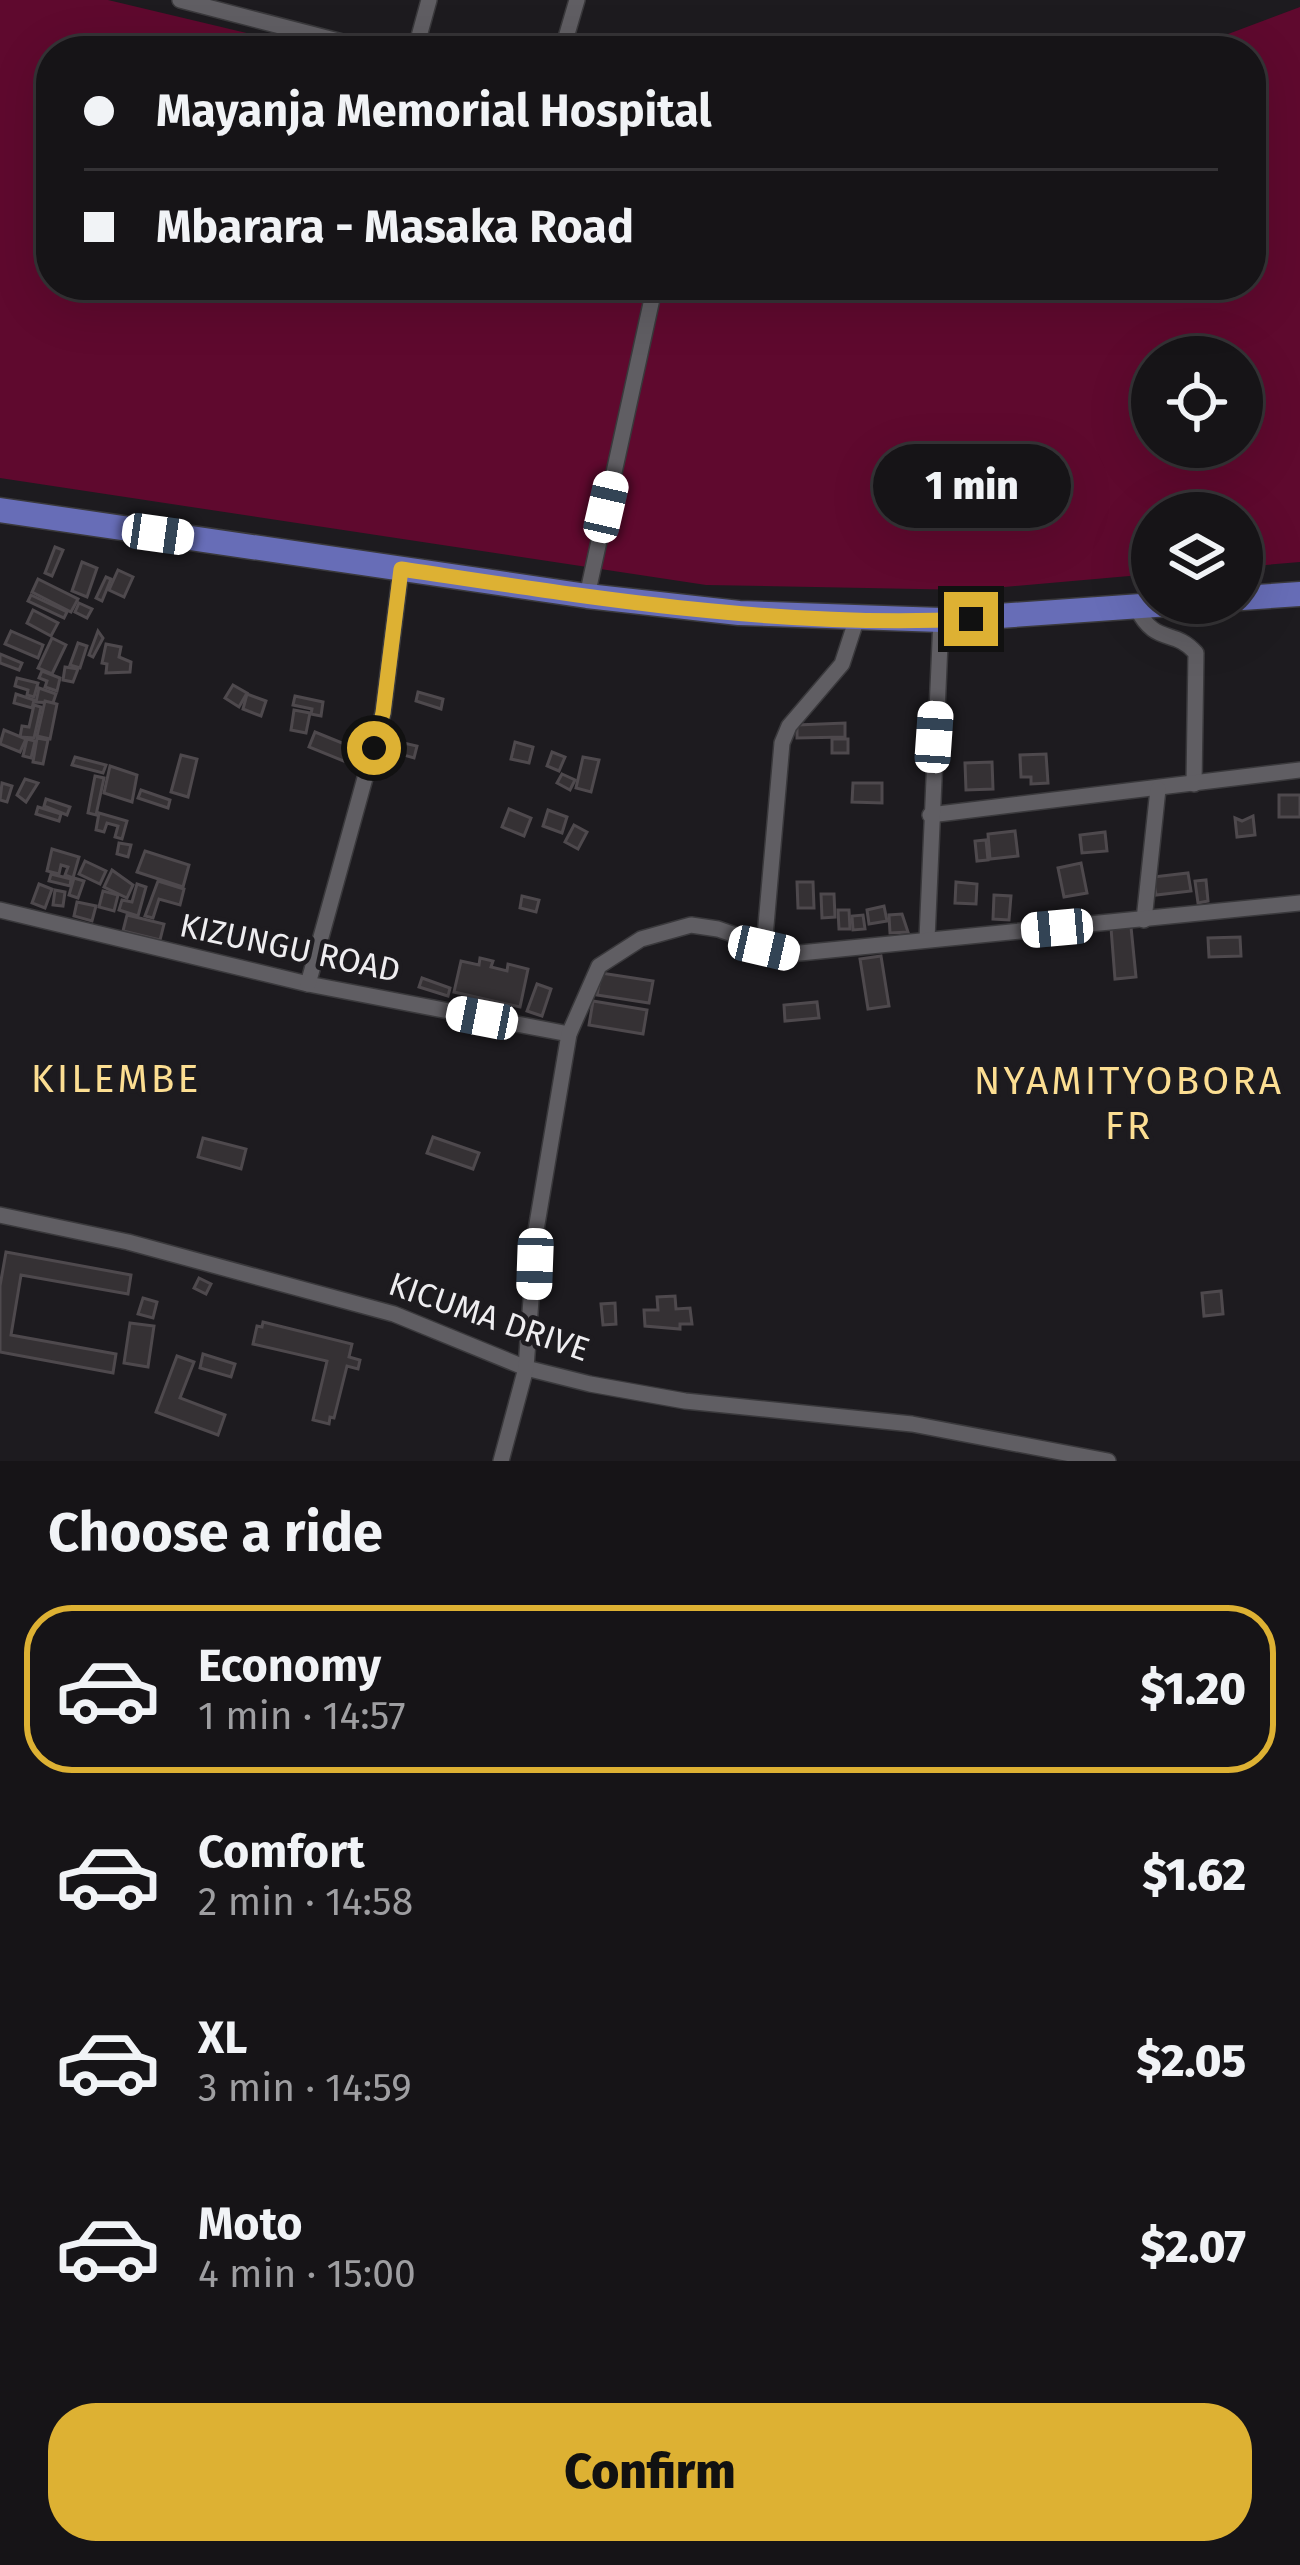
<!DOCTYPE html>
<meta charset="utf-8">
<style>
:root{--surface:#161417;--page:#1f1d20;--text:#f1f3f6;--muted:#9e9ea1;--line:#353336;--accent:#ddb133}
body{margin:0;font-family:"Fira Sans",sans-serif;background:var(--page);color:var(--text);height:100vh;display:flex;flex-direction:column;font-size:45px;white-space:nowrap}
*{box-sizing:border-box;margin:0}
p{font-size:39px;color:var(--muted)}
.icon{flex:none;width:66px;height:66px;fill:none;stroke:currentColor;stroke-width:2;stroke-linecap:round;stroke-linejoin:round}
.map{position:relative;height:1461px;overflow:hidden}
.details{display:flex;flex-direction:column;background:var(--surface);flex:1}
.details>*{flex:none}
.banner{position:absolute;left:36px;top:36px;width:1230px;height:264px;border-radius:48px;box-shadow:0 12px 48px #0002,0 0 0 3px var(--line);display:grid;align-content:center;height:264px;padding:0 48px;background:var(--surface)}
.fabs{position:absolute;left:1131px;top:336px;display:grid;gap:24px}
.fabs a{display:grid;place-items:center;width:132px;height:132px;border-radius:50%;background:var(--surface);box-shadow:0 12px 48px #0002,0 0 0 3px var(--line);font-size:60px}
.end{position:absolute;width:54px;height:54px;margin:-27px;border:15px solid #ddb133;background:#111;box-shadow:0 0 0 6px #111}
.from{border-radius:50%}
.bubble{position:absolute;height:84px;border-radius:42px;background:var(--surface);box-shadow:0 12px 48px #0002,0 0 0 3px var(--line);font-size:39px;font-weight:800;line-height:84px;text-align:center}
.car{position:absolute;width:36px;height:72px;margin:-36px -18px;border-radius:15px;box-shadow:0 0 9px 3px #0007;background:linear-gradient(#fff 24%,#345 0 40%,#fff 0 76%,#345 0 86%,#fff 0)}
.banner b{display:flex;align-items:center;gap:42px;height:114px;font-size:45px}
.banner b+b{border-top:3px solid var(--line)}
.banner i{width:30px;height:30px;background:var(--text)}
ul{padding:0;list-style:none}
li{display:flex;align-items:center;gap:36px;height:168px;margin:0 24px 18px;padding:0 24px;border:6px solid transparent;border-radius:48px}
li div{flex:1}
li b{display:block;font-size:45px}
li em{font-style:normal;font-weight:800}
li.active{border-color:var(--accent)}
li>.icon{width:108px;height:108px;stroke-width:1.5}
h2{padding:0 48px;font-size:54px;line-height:144px}
.cta{display:flex;gap:24px;margin-top:auto;padding:24px 48px}
.cta a{flex:1;height:138px;border-radius:48px;background:var(--accent);color:#111;font-size:48px;font-weight:800;line-height:138px;text-align:center}
.map>svg:first-child{display:block}
</style>
<div class="map">
<svg width="1300" height="1461" viewBox="0 0 1300 1461">
<rect width="100%" height="100%" fill="#1d1b1f"/>
<!-- green -->
<path fill="#5f092e" fill-rule="evenodd" d="M 0,0 L 108,0 L 322,51 L 51,51 L 51,285 L 1251,285 L 1251,51 L 1183,51 L 1300,7 L 1300,562 L 1242,567 L 1242,513 L 1152,513 L 1152,574 L 970,590 L 706,585 L 0,478 ZM 1152,357 L 1242,357 L 1242,447 L 1152,447 Z"/>
<!-- building -->
<g fill="#353134" stroke="#4e494d" stroke-width="3">
<path d="M 55,547 L 63,550 L 52,576 L 45,573 Z"/>
<path d="M 82,562 L 97,568 L 87,597 L 72,591 Z"/>
<path d="M 118,570 L 133,577 L 124,597 L 109,590 Z"/>
<path d="M 106,577 L 111,579 L 102,601 L 96,598 Z"/>
<path d="M 38,579 L 78,599 L 71,612 L 32,592 Z"/>
<path d="M 31,595 L 67,612 L 64,618 L 28,601 Z"/>
<path d="M 79,603 L 92,609 L 87,618 L 75,612 Z"/>
<path d="M 33,610 L 58,623 L 51,636 L 27,623 Z"/>
<path d="M 11,631 L 43,645 L 38,658 L 5,644 Z"/>
<path d="M 98,631 L 103,638 L 93,657 L 89,655 Z"/>
<path d="M 52,638 L 66,645 L 52,674 L 38,668 Z"/>
<path d="M 78,643 L 87,646 L 80,668 L 70,665 Z"/>
<path d="M 106,644 L 121,647 L 119,657 L 131,662 L 130,672 L 106,673 L 107,664 L 102,663 Z"/>
<path d="M 0,654 L 22,663 L 19,670 L 0,663 Z"/>
<path d="M 65,667 L 78,669 L 73,682 L 63,680 Z"/>
<path d="M 42,671 L 60,678 L 57,691 L 45,687 L 47,681 L 39,678 Z"/>
<path d="M 17,678 L 38,683 L 34,697 L 27,695 L 28,690 L 15,686 Z"/>
<path d="M 233,685 L 247,693 L 239,707 L 225,698 Z"/>
<path d="M 39,688 L 56,694 L 53,703 L 36,702 Z"/>
<path d="M 418,692 L 443,699 L 441,709 L 416,701 Z"/>
<path d="M 16,694 L 34,700 L 32,708 L 14,703 Z"/>
<path d="M 247,694 L 266,701 L 261,716 L 243,709 Z"/>
<path d="M 295,696 L 323,702 L 321,716 L 311,714 L 312,709 L 293,705 Z"/>
<path d="M 45,701 L 57,704 L 50,739 L 37,736 Z"/>
<path d="M 34,705 L 41,707 L 34,738 L 20,737 L 22,726 L 29,727 Z"/>
<path d="M 294,710 L 310,713 L 306,733 L 291,730 Z"/>
<path d="M 845,723 L 845,737 L 797,738 L 797,725 Z"/>
<path d="M 4,730 L 26,739 L 20,752 L 0,744 Z"/>
<path d="M 315,732 L 362,751 L 356,766 L 309,747 Z"/>
<path d="M 37,738 L 48,740 L 43,764 L 33,762 Z"/>
<path d="M 27,739 L 35,741 L 31,758 L 23,756 Z"/>
<rect x="832" y="739" width="16" height="14"/>
<path d="M 395,741 L 417,746 L 414,758 L 393,752 Z"/>
<path d="M 515,742 L 533,747 L 529,763 L 511,759 Z"/>
<path d="M 552,752 L 565,757 L 559,771 L 547,766 Z"/>
<path d="M 1046,754 L 1048,783 L 1031,784 L 1031,777 L 1021,777 L 1020,755 Z"/>
<path d="M 181,755 L 197,759 L 188,797 L 171,792 Z"/>
<path d="M 75,757 L 106,765 L 103,773 L 72,765 Z"/>
<path d="M 583,757 L 599,760 L 591,792 L 576,788 Z"/>
<path d="M 992,762 L 993,789 L 966,790 L 965,763 Z"/>
<path d="M 110,766 L 137,775 L 132,802 L 104,793 Z"/>
<path d="M 562,774 L 575,780 L 570,790 L 557,783 Z"/>
<path d="M 95,776 L 104,778 L 96,815 L 88,813 Z"/>
<path d="M 25,779 L 38,783 L 26,802 L 17,795 Z"/>
<path d="M 2,783 L 12,786 L 7,802 L 0,800 Z"/>
<path d="M 853,783 L 882,783 L 882,803 L 852,802 Z"/>
<path d="M 141,790 L 170,800 L 168,808 L 138,798 Z"/>
<rect x="1279" y="795" width="21" height="22"/>
<path d="M 46,799 L 70,807 L 67,815 L 44,806 Z"/>
<path d="M 38,807 L 61,814 L 59,821 L 36,814 Z"/>
<path d="M 509,809 L 531,818 L 524,836 L 502,827 Z"/>
<path d="M 548,810 L 567,817 L 562,833 L 543,826 Z"/>
<path d="M 99,813 L 127,821 L 122,839 L 115,837 L 118,826 L 107,823 L 104,832 L 96,830 Z"/>
<path d="M 1253,816 L 1255,835 L 1237,837 L 1235,818 L 1242,821 Z"/>
<path d="M 574,825 L 587,832 L 578,849 L 565,842 Z"/>
<path d="M 1015,831 L 1018,856 L 990,859 L 988,834 Z"/>
<path d="M 1105,832 L 1107,851 L 1082,853 L 1080,835 Z"/>
<path d="M 986,840 L 988,860 L 977,861 L 975,841 Z"/>
<path d="M 119,843 L 131,845 L 128,857 L 117,854 Z"/>
<path d="M 52,849 L 79,857 L 73,878 L 65,875 L 68,867 L 61,865 L 59,874 L 47,871 Z"/>
<path d="M 145,851 L 189,865 L 183,887 L 137,872 Z"/>
<path d="M 85,861 L 106,871 L 100,884 L 79,874 Z"/>
<path d="M 1081,863 L 1087,893 L 1064,897 L 1058,868 Z"/>
<path d="M 112,870 L 133,885 L 127,898 L 104,887 Z"/>
<path d="M 1188,873 L 1191,891 L 1156,895 L 1153,877 Z"/>
<path d="M 51,874 L 71,879 L 70,886 L 49,881 Z"/>
<path d="M 74,878 L 84,881 L 78,898 L 69,895 Z"/>
<path d="M 1206,880 L 1208,901 L 1198,903 L 1195,881 Z"/>
<path d="M 158,881 L 184,889 L 180,905 L 159,899 L 153,918 L 145,916 Z"/>
<path d="M 797,882 L 813,882 L 814,908 L 798,908 Z"/>
<path d="M 956,882 L 977,884 L 976,904 L 955,903 Z"/>
<path d="M 39,884 L 52,889 L 45,908 L 32,903 Z"/>
<path d="M 137,884 L 146,887 L 138,916 L 119,910 L 122,900 L 132,902 Z"/>
<path d="M 55,890 L 65,892 L 63,906 L 53,905 Z"/>
<path d="M 103,891 L 118,895 L 114,911 L 99,907 Z"/>
<path d="M 821,894 L 834,894 L 835,917 L 822,918 Z"/>
<path d="M 994,895 L 1011,896 L 1009,920 L 993,919 Z"/>
<path d="M 522,896 L 539,900 L 536,912 L 520,908 Z"/>
<path d="M 77,902 L 96,906 L 92,921 L 74,916 Z"/>
<path d="M 884,906 L 887,921 L 869,924 L 867,910 Z"/>
<path d="M 838,910 L 849,910 L 850,929 L 839,929 Z"/>
<path d="M 902,914 L 908,932 L 890,933 L 889,915 Z"/>
<path d="M 127,915 L 164,924 L 160,940 L 123,931 Z"/>
<path d="M 863,915 L 865,929 L 853,930 L 852,916 Z"/>
<path d="M 1131,927 L 1136,977 L 1115,979 L 1111,928 Z"/>
<path d="M 1240,937 L 1241,956 L 1209,957 L 1208,938 Z"/>
<path d="M 881,956 L 889,1006 L 868,1009 L 860,959 Z"/>
<path d="M 480,958 L 493,961 L 491,967 L 507,971 L 508,964 L 528,969 L 520,1007 L 454,992 L 461,961 L 479,965 Z"/>
<path d="M 601,973 L 653,981 L 649,1003 L 597,995 Z"/>
<path d="M 422,978 L 450,988 L 448,996 L 419,987 Z"/>
<path d="M 537,984 L 551,989 L 542,1016 L 527,1011 Z"/>
<path d="M 593,1001 L 647,1010 L 643,1034 L 589,1025 Z"/>
<path d="M 817,1002 L 819,1018 L 785,1021 L 784,1005 Z"/>
<path d="M 433,1137 L 479,1153 L 473,1169 L 427,1153 Z"/>
<path d="M 203,1138 L 246,1149 L 241,1169 L 198,1157 Z"/>
<path d="M 6,1252 L 131,1275 L 128,1294 L 21,1275 L 11,1335 L 116,1354 L 113,1373 L 0,1352 L 0,1286 Z"/>
<path d="M 199,1278 L 211,1284 L 206,1294 L 194,1288 Z"/>
<path d="M 1221,1291 L 1223,1314 L 1204,1316 L 1202,1293 Z"/>
<path d="M 675,1296 L 676,1309 L 690,1308 L 692,1324 L 680,1324 L 680,1329 L 645,1326 L 644,1310 L 658,1310 L 657,1297 Z"/>
<path d="M 143,1298 L 157,1302 L 153,1318 L 138,1314 Z"/>
<path d="M 615,1303 L 616,1324 L 603,1325 L 601,1304 Z"/>
<path d="M 263,1322 L 352,1344 L 349,1357 L 360,1360 L 358,1369 L 347,1366 L 334,1418 L 330,1417 L 329,1424 L 313,1420 L 327,1361 L 253,1344 L 257,1326 L 262,1327 Z"/>
<path d="M 130,1323 L 154,1326 L 148,1367 L 124,1363 Z"/>
<path d="M 203,1354 L 235,1364 L 231,1377 L 200,1368 Z"/>
<path d="M 177,1356 L 194,1362 L 180,1398 L 225,1415 L 218,1435 L 156,1412 Z"/>
</g>
<g fill="none" stroke-linecap="round" stroke-linejoin="round">
<!-- street casing -->
<g stroke="#3a393c" stroke-width="18">
<g id="street">
<path d="M 180,0 L 377,51"/>
<path d="M 415,51 L 429,0"/>
<path d="M 562,51 L 577,0"/>
<path d="M 587,596 L 655,285"/>
<path d="M 1136,607 C 1156,647 1173,627 1196,653 L 1194,784"/>
<path d="M 930,815 L 1300,770"/>
<path d="M 0,910 L 308,984 L 569,1034"/>
<path d="M 1144,920 L 1158,789"/>
<path d="M 927,939 L 941,620"/>
<path d="M 764,948 L 782,743 L 789,726 L 842,664 L 857,618"/>
<path d="M 308,984 L 383,713 L 401,569"/>
<path d="M 0,1215 L 128,1242 L 394,1314 L 526,1368 L 590,1384 L 685,1401 L 912,1424 L 1108,1461"/>
<path d="M 501,1461 L 526,1368 L 536,1230 L 569,1034 L 599,966 L 641,939 L 691,925 L 718,929 L 790,954 L 1300,903"/>
</g>
</g>
<!-- primary casing -->
<g stroke="#3a393c" stroke-width="27">
<g id="primary">
<path d="M 0,510 L 587,596 L 739,613 L 941,620 L 1184,603"/>
<path d="M 1242,598 L 1300,594"/>
</g>
</g>
<!-- street -->
<use href="#street" stroke="#605e63" stroke-width="15"/>
<!-- primary -->
<use href="#primary" stroke="#676db7" stroke-width="24"/>
</g>
<g fill="none" stroke-linecap="round" stroke-linejoin="round">
<!-- route -->
<path stroke="#ddb133" stroke-width="15" d="M 374,748 L 383,713 L 401,569 C 589,597 780,629 971,619"/>
</g>
<g text-anchor="middle" dominant-baseline="central" stroke-width="9" stroke-linejoin="round" paint-order="stroke">
<!-- street labels -->
<g font-size="33" fill="#eeedf0" stroke="#1d1b1f">
<text transform="translate(290 948) rotate(12)">KIZUNGU ROAD</text>
<text transform="translate(489 1317) rotate(19)">KICUMA DRIVE</text>
</g>
<!-- quarter labels -->
<g font-size="39" letter-spacing="3" fill="#fcde92" stroke="#1d1b1f">
<text x="116" y="1079">KILEMBE</text>
<text x="1129" y="1081">NYAMITYOBORA<tspan x="1129" dy="45">FR</tspan></text>
</g>
</g>
</svg>
<div class="fabs">
<a><svg class="icon" aria-label="locate" viewBox="0 0 24 24"><circle cx="12" cy="12" r="6"/><path d="M12 2v4M12 18v4M2 12h4M18 12h4"/></svg></a>
<a><svg class="icon" aria-label="layers" viewBox="0 0 24 24"><path d="M12 4l9 5-9 5-9-5zM3 14l9 5 9-5"/></svg></a>
</div>
<i class="end from" style="left:374px;top:748px"></i>
<i class="end" style="left:971px;top:619px"></i>
<div class="bubble" style="left:873px;top:444px;width:198px">1 min</div>
<i class="car" style="left:606px;top:507px;rotate:13deg"></i>
<i class="car" style="left:158px;top:534px;rotate:98deg"></i>
<i class="car" style="left:934px;top:737px;rotate:4deg"></i>
<i class="car" style="left:1057px;top:928px;rotate:265deg"></i>
<i class="car" style="left:764px;top:948px;rotate:103deg"></i>
<i class="car" style="left:482px;top:1018px;rotate:281deg"></i>
<i class="car" style="left:535px;top:1264px;rotate:182deg"></i>
<div class="banner">
<b><i class="from"></i>Mayanja Memorial Hospital</b>
<b><i></i>Mbarara - Masaka Road</b>
</div>
</div>
<section class="details">
<h2>Choose a ride</h2>
<ul>
<li class="active"><svg class="icon" aria-label="car" viewBox="0 0 24 24"><path d="M5 17H2v-5l4-1 3-4h7l3 4 3 1v5h-3M9 17h6M6 11h13"/><circle cx="7" cy="17" r="2"/><circle cx="17" cy="17" r="2"/></svg><div><b>Economy</b><p>1 min · 14:57</p></div><em>$1.20</em></li>
<li><svg class="icon" aria-label="car" viewBox="0 0 24 24"><path d="M5 17H2v-5l4-1 3-4h7l3 4 3 1v5h-3M9 17h6M6 11h13"/><circle cx="7" cy="17" r="2"/><circle cx="17" cy="17" r="2"/></svg><div><b>Comfort</b><p>2 min · 14:58</p></div><em>$1.62</em></li>
<li><svg class="icon" aria-label="car" viewBox="0 0 24 24"><path d="M5 17H2v-5l4-1 3-4h7l3 4 3 1v5h-3M9 17h6M6 11h13"/><circle cx="7" cy="17" r="2"/><circle cx="17" cy="17" r="2"/></svg><div><b>XL</b><p>3 min · 14:59</p></div><em>$2.05</em></li>
<li><svg class="icon" aria-label="car" viewBox="0 0 24 24"><path d="M5 17H2v-5l4-1 3-4h7l3 4 3 1v5h-3M9 17h6M6 11h13"/><circle cx="7" cy="17" r="2"/><circle cx="17" cy="17" r="2"/></svg><div><b>Moto</b><p>4 min · 15:00</p></div><em>$2.07</em></li>
</ul>
<div class="cta"><a>Confirm</a></div>
</section>
